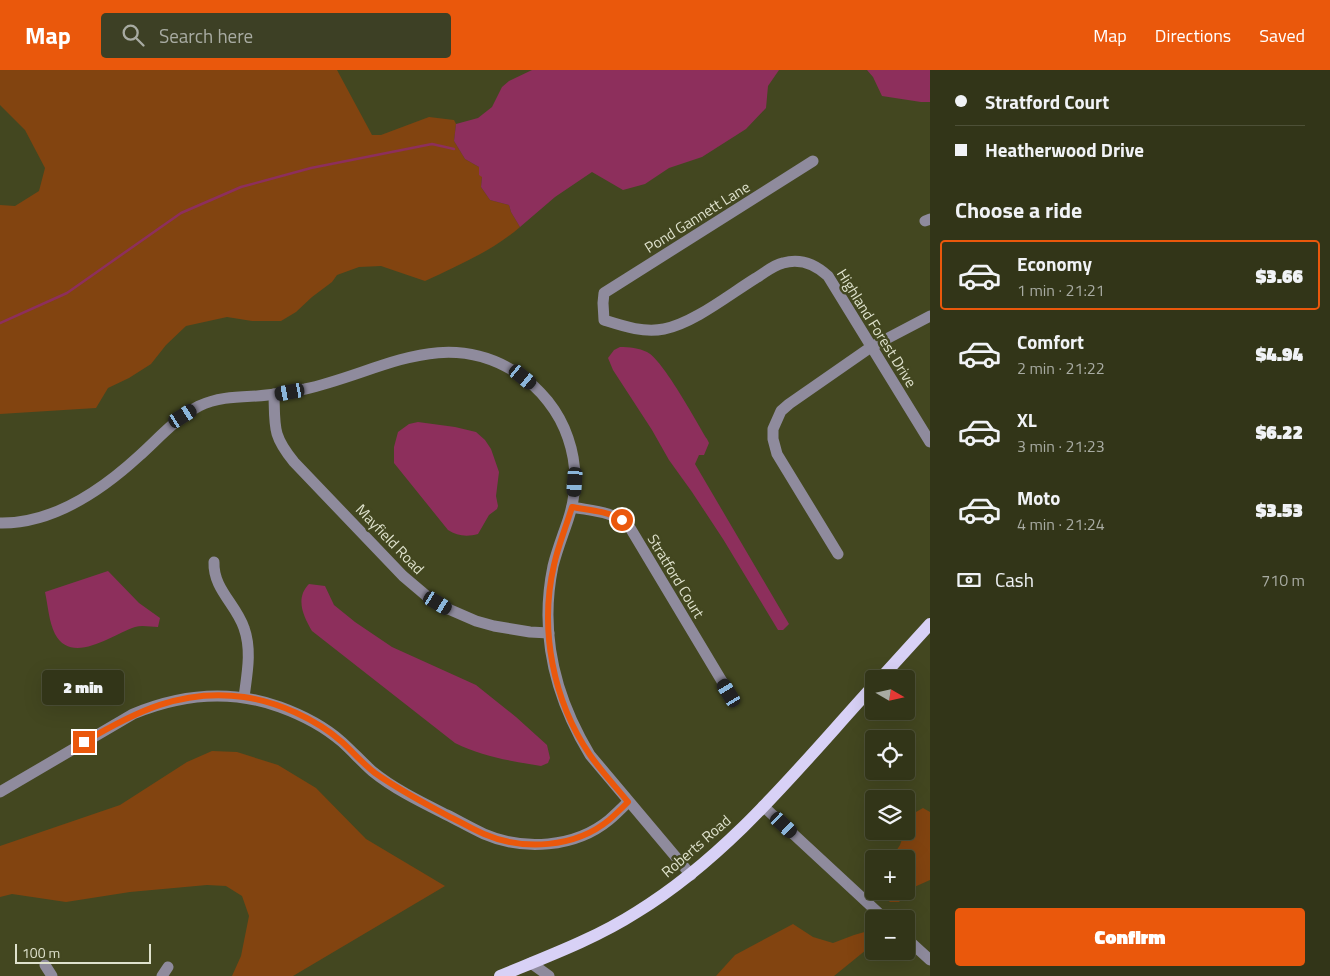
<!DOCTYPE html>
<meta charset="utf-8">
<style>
:root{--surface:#323518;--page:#3d4025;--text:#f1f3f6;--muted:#a8aba2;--line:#4d5037;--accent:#ea580c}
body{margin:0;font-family:"Titillium Web",sans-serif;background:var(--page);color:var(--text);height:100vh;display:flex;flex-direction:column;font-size:19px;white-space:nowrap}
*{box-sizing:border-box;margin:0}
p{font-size:16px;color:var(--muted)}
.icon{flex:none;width:28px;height:28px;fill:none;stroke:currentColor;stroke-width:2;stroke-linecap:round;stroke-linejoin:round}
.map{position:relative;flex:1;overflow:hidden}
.sheet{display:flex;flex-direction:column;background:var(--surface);width:400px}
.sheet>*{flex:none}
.banner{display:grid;align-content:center;height:110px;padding:0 25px;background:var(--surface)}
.needle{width:32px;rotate:99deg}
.controls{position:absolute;left:865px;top:600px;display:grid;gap:10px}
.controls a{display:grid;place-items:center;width:50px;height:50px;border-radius:5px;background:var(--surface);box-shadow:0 5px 20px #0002,0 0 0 1px var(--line);font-size:25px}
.scale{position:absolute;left:15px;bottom:12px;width:136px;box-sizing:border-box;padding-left:5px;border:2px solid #dfe2cd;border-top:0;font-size:14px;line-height:18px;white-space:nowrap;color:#dfe2cd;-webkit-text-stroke:4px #434720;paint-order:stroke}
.end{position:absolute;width:22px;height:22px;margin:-11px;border:6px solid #ea580c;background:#fff;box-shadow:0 0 0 2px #fff}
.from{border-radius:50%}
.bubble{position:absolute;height:35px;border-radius:5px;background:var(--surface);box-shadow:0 5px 20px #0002,0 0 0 1px var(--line);font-size:16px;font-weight:800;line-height:35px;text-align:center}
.car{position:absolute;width:15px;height:30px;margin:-15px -8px;border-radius:6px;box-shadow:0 0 4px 1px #0007;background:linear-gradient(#222 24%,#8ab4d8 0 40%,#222 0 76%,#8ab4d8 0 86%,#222 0)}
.banner b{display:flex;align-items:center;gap:18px;height:48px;font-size:19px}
.banner b+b{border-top:1px solid var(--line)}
.banner i{width:12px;height:12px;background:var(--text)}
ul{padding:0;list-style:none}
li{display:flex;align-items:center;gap:15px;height:70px;margin:0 10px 8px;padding:0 15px;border:2px solid transparent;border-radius:5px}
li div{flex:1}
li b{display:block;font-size:19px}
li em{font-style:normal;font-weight:800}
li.current{border-color:var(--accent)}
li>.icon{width:45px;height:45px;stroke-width:1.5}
h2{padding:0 25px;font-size:22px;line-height:60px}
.pay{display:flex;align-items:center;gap:12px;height:55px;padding:0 25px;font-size:19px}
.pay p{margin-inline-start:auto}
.action{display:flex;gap:10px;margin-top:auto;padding:10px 25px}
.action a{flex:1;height:58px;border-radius:5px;background:var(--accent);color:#fff;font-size:20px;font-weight:800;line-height:58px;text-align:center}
header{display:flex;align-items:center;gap:30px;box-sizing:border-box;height:70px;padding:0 25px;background:var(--accent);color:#fff}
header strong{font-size:24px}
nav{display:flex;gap:28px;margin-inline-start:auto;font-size:18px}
.search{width:350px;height:45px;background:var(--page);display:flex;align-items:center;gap:12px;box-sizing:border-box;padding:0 18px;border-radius:5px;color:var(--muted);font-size:19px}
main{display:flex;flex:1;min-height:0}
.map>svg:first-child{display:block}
</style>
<header>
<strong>Map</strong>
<div class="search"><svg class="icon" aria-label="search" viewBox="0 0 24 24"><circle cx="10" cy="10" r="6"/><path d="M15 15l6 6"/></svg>Search here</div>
<nav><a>Map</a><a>Directions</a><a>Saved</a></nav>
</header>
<main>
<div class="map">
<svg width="930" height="906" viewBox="0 0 930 906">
<rect width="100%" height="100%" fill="#434720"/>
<!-- green -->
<g fill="#824410">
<path d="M 0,0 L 337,0 L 372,65 L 381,65 L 429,47 L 454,50 L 456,54 L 454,71 L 465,89 L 479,97 L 482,106 L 481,117 L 490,130 L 509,135 L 511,142 L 520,157 C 492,181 459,195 425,211 L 381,196 L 359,197 L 337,205 L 332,212 L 312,227 L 296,242 L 281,251 L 252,251 L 227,247 L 186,256 L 166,275 L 151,294 L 129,308 L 108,318 L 96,338 L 0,344 L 0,135 L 15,136 L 39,121 L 45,98 L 25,60 L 0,35 Z"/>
<path d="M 212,681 L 237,682 L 278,695 L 316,718 L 366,769 L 445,816 L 293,906 L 232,906 L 241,886 L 249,846 L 242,826 L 226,816 L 207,815 L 130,822 L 66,832 L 12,824 L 0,827 L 0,776 L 120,735 L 187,692 Z"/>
<path d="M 923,738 L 930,742 L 930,810 L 912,818 L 899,832 L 890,832 L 877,821 L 906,821 L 906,789 L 891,789 L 900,775 L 905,761 L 906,761 L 909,746 Z"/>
<path d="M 793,854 L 813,867 L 833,873 L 854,865 L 868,861 L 872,870 L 866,880 L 834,906 L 716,906 L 735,885 Z"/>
</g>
<!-- water -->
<g fill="#8d2f5c">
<path d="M 532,0 L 779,0 L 768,16 L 766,38 L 746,59 L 702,87 L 669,98 L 645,114 L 623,120 L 592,102 L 555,127 L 520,157 L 511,142 L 509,135 L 490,130 L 481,117 L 482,107 L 479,105 L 479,97 L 465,89 L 454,71 L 456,54 L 478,48 L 492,37 L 502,17 L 509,11 Z"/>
<path d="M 867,0 L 930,0 L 930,32 L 921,32 L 882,26 L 873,7 Z"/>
<path d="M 620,277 C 629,277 639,278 647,282 C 663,290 696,351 707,369 L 709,373 L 704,385 L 699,385 L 695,394 L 789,554 L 783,560 L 778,560 L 723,469 L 692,422 L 669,390 L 652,360 L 613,300 L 608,288 L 614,280 Z"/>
<path d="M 418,352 L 455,357 L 476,362 L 485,370 L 491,379 L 499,402 L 496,426 L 498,436 L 497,439 L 489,445 L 478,464 C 467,467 457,466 448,460 L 394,393 L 394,377 L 398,362 L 409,354 Z"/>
<path d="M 108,501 L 139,533 L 160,548 L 158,557 C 151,557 142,555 135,557 C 113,564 72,596 55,564 C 49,552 48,536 45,522 Z"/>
<path d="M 309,514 L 325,516 L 334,535 L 355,552 L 392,577 L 476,615 L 516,647 L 547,675 L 550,688 L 548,693 L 541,696 C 511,691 483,687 455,673 L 312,561 C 303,546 295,528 309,514 Z"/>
</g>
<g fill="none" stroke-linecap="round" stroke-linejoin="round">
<!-- stream -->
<path stroke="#8d2f5c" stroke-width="2.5" d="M 0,253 L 67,223 L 181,143 L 241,117 L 311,98 L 432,74 L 454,79"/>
<!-- minor -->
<g stroke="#8f8b9d" stroke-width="11">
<path d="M 813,91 L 604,223 L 603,233 L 604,250 C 623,256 643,263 664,259 C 694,253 730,224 756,208 C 765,203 773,195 783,193 C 800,188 815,194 828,206 L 930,372"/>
<path d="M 925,151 L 930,149"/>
<path d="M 274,324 C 275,357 272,365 294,392 L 403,506 L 429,528 L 446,538 L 476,551 L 494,556 L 530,562 L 549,563"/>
<path d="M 572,437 C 592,441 613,441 629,456 L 729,623"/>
<path d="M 0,453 C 52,454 102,420 139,386 C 158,369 176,348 199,336 C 218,327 237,327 257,326 C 273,325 289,322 305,319 C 379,303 443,255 517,303 C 540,318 559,341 568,368 C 577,394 577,423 568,450 C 563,465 557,480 553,496 C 539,564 555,627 590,685 L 691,805"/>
<path d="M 838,484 L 777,384 L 773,369 L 773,359 L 781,341 L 789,334 L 871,277 L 930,246"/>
<path d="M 214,492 C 213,519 236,534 244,558 C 252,580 247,604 244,627"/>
<path d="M 0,722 L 133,644 C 181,624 230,619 280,637 C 302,645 325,657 342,672 C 352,681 362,692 372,701 C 394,719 421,732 447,745 C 459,751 471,758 484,764 C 523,781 575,778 609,750 C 616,744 622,738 628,732"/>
<path d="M 763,736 L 885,849"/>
<path d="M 906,868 L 930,890"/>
<path d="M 531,893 L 549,906"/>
<path d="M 45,895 L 52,906"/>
<path d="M 162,906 L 168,897"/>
</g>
<!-- major -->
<g stroke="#d8d1f6" stroke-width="12">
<path d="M 880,609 L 930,554"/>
<path d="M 500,906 C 546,887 595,869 637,842 C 730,785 801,695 874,615"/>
</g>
</g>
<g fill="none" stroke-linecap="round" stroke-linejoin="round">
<!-- route -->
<path stroke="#ea580c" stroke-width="6" d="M 84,672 C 135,642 182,618 244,627 C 278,632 316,649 342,672 C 353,682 363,694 375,703 C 399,720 424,733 450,747 C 461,752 472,759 484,764 C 523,781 575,778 609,750 C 616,744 622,738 628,732 C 615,716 601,701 590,685 C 553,631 539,559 554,495 C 558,476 566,457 572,437 C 589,440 607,441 622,450"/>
</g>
<g text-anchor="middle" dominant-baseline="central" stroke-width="5" stroke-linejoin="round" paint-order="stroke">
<!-- street labels -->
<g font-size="15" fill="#dfe2cd" stroke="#434720">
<text transform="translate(697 147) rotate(-32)">Pond Gannett Lane</text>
<text transform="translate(877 258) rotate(58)">Highland Forest Drive</text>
<text transform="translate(390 469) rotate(46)">Mayfield Road</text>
<text transform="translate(676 506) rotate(59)">Stratford Court</text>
<text transform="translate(696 776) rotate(-41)">Roberts Road</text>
</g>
</g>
</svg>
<div class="controls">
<a><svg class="needle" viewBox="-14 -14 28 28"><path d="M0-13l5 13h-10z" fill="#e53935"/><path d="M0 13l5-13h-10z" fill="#a8aba2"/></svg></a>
<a><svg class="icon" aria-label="locate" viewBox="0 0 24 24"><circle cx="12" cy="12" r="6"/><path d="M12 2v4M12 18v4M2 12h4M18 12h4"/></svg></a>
<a><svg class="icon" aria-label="layers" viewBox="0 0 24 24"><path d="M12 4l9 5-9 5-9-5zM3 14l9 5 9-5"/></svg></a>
<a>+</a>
<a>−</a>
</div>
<div class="scale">100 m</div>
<i class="end from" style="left:622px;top:450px"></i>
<i class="end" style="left:84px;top:672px"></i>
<div class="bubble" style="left:42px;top:600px;width:82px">2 min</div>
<i class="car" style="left:523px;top:307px;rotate:129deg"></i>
<i class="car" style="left:290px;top:322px;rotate:260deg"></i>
<i class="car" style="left:183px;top:346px;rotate:58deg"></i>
<i class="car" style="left:575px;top:412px;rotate:184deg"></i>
<i class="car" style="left:438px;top:533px;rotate:121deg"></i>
<i class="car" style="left:729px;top:623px;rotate:329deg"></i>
<i class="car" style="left:784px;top:755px;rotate:133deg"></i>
</div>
<section class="sheet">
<div class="banner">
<b><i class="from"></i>Stratford Court</b>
<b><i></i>Heatherwood Drive</b>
</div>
<h2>Choose a ride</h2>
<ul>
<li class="current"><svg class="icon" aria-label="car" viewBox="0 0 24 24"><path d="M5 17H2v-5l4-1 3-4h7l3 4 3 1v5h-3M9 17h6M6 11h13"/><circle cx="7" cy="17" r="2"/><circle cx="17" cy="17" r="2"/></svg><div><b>Economy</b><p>1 min · 21:21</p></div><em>$3.66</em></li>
<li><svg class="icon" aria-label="car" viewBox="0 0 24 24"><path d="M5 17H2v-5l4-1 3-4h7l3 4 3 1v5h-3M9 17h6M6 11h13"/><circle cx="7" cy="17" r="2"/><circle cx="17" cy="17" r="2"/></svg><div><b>Comfort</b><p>2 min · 21:22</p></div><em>$4.94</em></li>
<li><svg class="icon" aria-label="car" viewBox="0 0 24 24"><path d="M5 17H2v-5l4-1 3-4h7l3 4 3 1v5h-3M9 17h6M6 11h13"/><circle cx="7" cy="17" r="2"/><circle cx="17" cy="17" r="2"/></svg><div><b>XL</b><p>3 min · 21:23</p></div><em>$6.22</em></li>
<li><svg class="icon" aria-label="car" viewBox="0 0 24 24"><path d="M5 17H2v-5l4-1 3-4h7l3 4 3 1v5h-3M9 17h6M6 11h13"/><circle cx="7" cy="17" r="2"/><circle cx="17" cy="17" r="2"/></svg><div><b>Moto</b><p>4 min · 21:24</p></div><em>$3.53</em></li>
</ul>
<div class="pay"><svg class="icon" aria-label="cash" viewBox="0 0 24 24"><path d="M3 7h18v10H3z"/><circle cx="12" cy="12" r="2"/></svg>Cash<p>710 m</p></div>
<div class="action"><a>Confirm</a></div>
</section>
</main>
